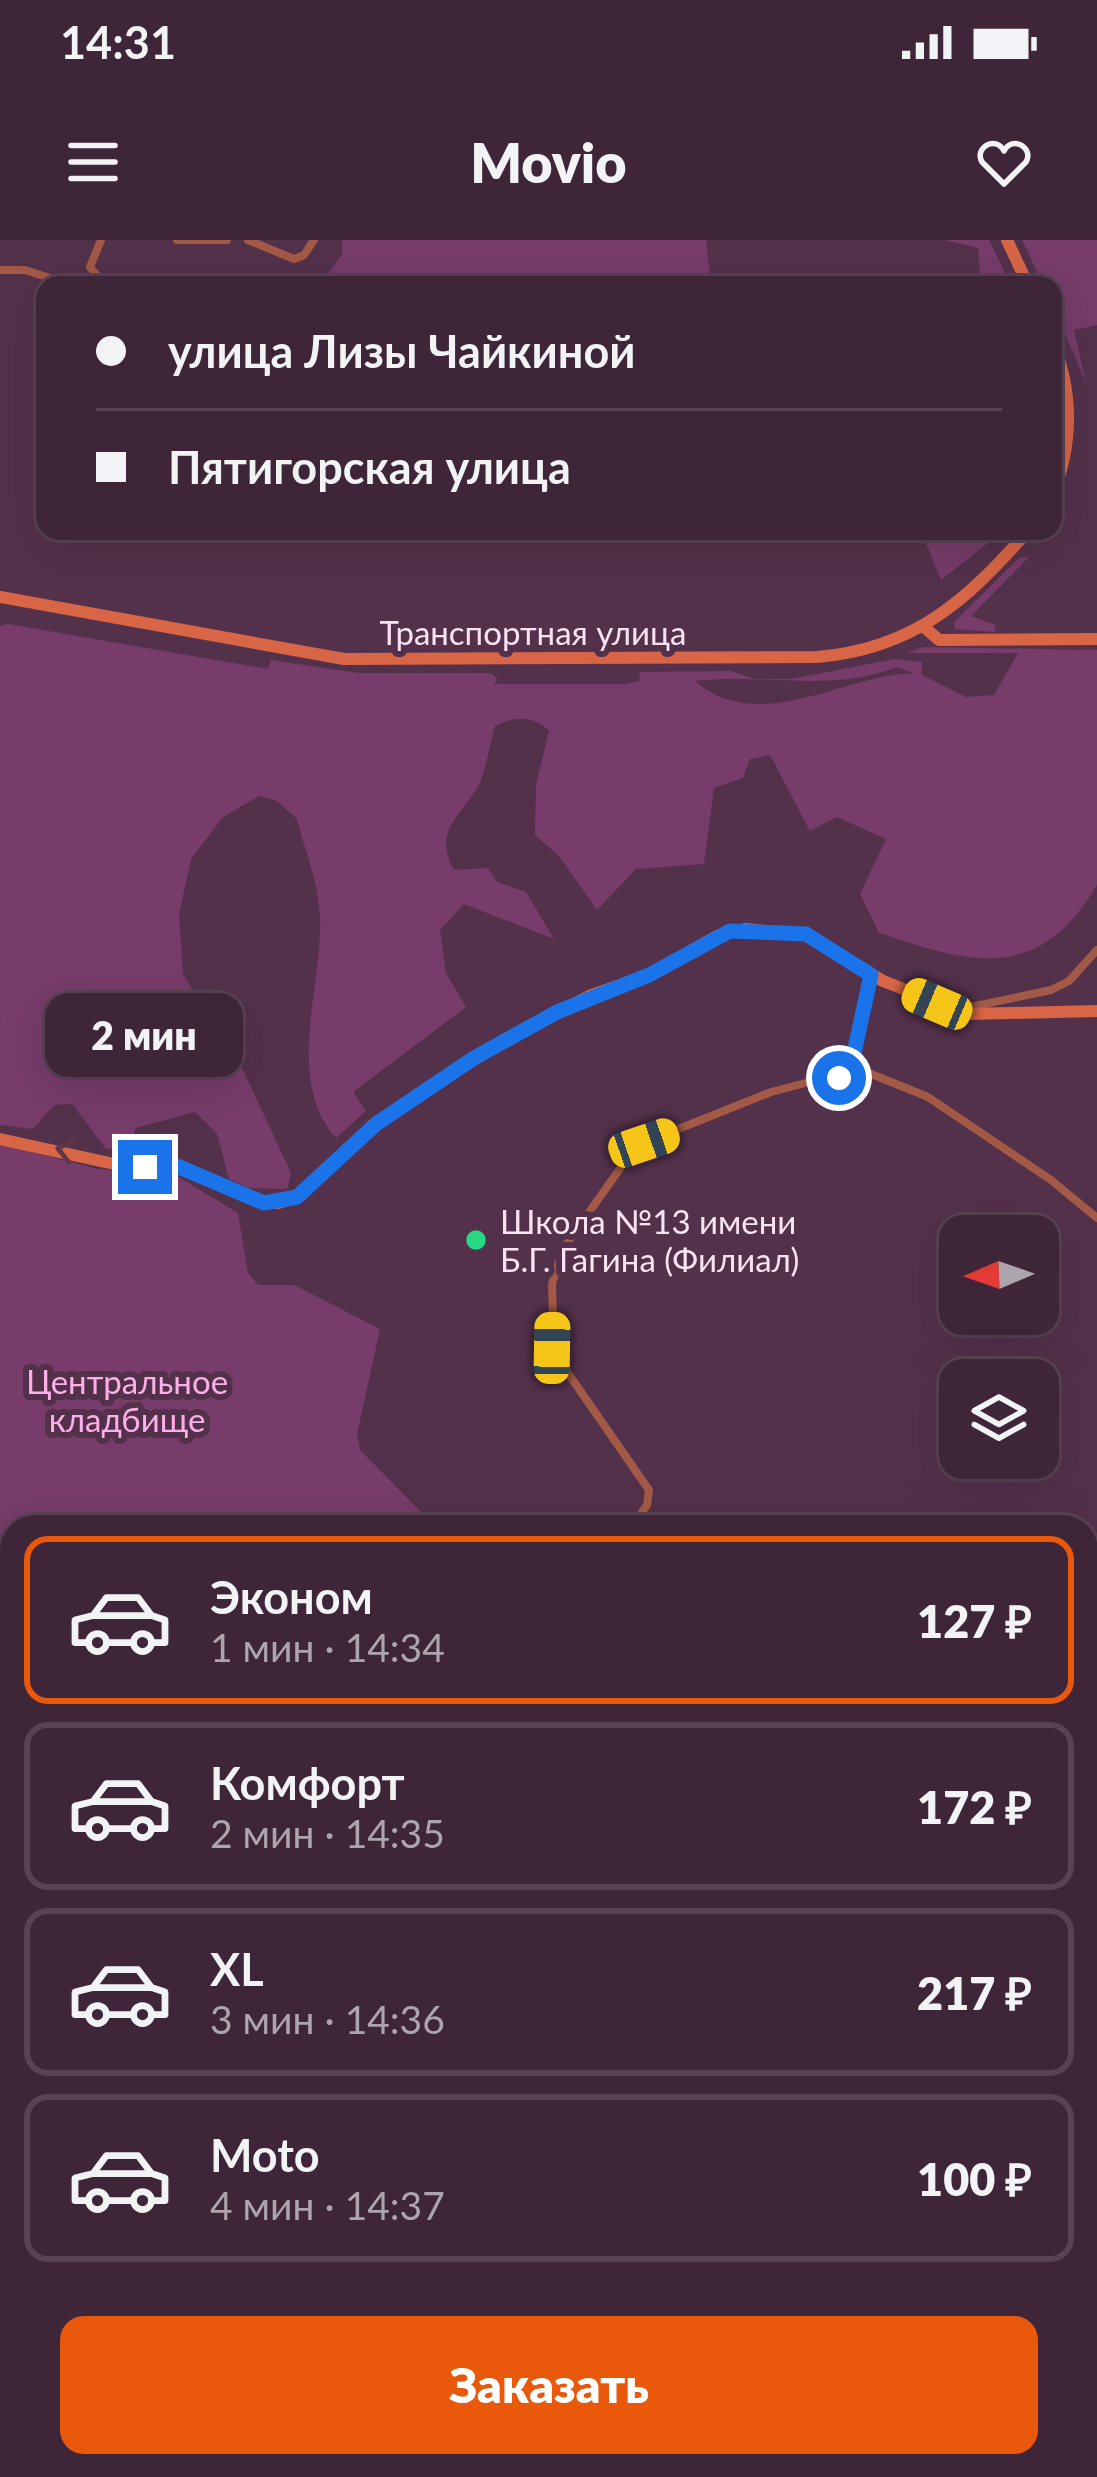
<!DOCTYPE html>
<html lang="ru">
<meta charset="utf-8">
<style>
:root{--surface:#3f2538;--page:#462d40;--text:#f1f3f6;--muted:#ada5ae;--line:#584253;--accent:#ea580c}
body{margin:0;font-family:Lato,sans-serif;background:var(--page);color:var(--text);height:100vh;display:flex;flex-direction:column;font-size:45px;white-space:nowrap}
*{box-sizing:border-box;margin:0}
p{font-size:39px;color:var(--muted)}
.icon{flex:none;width:66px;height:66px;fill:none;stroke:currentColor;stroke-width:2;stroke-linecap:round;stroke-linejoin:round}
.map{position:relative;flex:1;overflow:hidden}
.sheet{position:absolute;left:0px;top:1275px;width:1098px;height:963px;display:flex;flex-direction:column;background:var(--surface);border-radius:36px 36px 0 0;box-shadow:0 12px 48px #0002,0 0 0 3px var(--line)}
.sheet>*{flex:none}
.banner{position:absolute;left:36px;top:36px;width:1026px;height:264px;border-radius:24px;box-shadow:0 12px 48px #0002,0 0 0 3px var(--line);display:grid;align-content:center;height:264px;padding:0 60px;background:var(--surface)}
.needle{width:78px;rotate:268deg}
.controls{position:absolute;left:939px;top:975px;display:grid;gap:24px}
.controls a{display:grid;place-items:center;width:120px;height:120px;border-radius:24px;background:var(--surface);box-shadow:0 12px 48px #0002,0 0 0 3px var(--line);font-size:60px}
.end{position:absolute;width:54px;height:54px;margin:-27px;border:15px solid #1a73e8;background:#fff;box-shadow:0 0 0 6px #fff}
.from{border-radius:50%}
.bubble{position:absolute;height:84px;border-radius:24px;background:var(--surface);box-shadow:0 12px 48px #0002,0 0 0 3px var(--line);font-size:39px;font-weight:800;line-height:84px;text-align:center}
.car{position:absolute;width:36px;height:72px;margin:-36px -18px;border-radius:15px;box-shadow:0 0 9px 3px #0007;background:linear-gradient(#f5c518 24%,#345 0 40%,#f5c518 0 76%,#345 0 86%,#f5c518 0)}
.banner b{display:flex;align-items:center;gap:42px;height:114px;font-size:45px}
.banner b+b{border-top:3px solid var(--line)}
.banner i{width:30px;height:30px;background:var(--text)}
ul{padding:21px 0 0;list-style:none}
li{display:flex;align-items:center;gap:36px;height:168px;margin:0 24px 18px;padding:0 36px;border:6px solid var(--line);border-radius:24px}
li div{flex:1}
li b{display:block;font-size:45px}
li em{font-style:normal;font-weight:800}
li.active{border-color:var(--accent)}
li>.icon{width:108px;height:108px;stroke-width:1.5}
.primary-button{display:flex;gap:24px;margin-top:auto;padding:24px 60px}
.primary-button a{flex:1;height:138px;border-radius:24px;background:var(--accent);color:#fff;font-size:48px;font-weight:800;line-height:138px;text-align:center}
.status{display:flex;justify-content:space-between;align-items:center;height:84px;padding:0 60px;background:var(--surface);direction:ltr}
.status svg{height:33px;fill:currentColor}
header{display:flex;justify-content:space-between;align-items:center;height:156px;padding:0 60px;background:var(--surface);font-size:54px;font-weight:800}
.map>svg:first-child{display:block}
</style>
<div class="status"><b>14:31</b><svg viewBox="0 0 49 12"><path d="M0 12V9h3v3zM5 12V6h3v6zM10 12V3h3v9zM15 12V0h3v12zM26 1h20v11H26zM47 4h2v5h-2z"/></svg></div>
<header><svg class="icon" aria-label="menu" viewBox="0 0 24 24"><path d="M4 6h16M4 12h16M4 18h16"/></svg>Movio<svg class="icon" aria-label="heart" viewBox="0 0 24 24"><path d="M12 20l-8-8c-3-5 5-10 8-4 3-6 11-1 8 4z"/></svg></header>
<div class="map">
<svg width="1097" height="2237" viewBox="0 0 1097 2237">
<rect width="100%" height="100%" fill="#54314b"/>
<!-- green -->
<g fill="#773c6a" fill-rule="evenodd">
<path d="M 342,0 L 706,0 L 711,45 L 321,45 L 342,14 Z"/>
<path d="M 944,0 L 989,0 L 1011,45 L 981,45 L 978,8 Z"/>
<path d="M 1022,0 L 1097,0 L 1097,85 L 1074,90 L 1086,142 L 1053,67 L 1053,45 L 1043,45 Z"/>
<path d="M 921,291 L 1003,291 L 941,340 Z"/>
<path d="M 1029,317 L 971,376 L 996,385 L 994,392 L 955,389 L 954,382 L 1019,318 Z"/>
<path d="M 8,384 L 268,429 L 271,420 L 358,433 L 491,433 L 498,440 L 493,444 L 626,444 L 639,441 L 640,432 L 730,431 L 755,439 L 791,439 L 895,419 L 922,422 L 922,435 L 966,457 L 994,455 L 1018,413 L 908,413 L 923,407 L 1097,410 L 1097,645 C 1038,744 972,724 879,693 L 860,654 L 886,599 L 837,577 L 810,591 L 770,515 L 750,519 L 743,538 L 714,548 L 704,624 L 636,629 L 597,670 L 559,616 L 535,595 L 536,545 L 549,491 C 534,475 514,476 495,486 C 489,506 486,536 474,553 C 454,582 435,594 454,630 L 488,628 L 497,642 L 526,652 L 554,699 L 464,664 L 440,690 L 446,733 L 466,767 L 353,852 L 366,871 L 336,898 C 284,840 323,745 320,678 C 319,643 305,612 297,579 L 277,561 L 259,556 L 223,577 L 191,619 L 179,674 L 183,734 L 244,832 L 291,933 L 287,949 L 249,948 L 229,939 L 217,894 L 195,872 L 136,888 L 127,908 L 106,909 L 72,864 L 54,865 L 33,889 L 0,885 L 0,386 ZM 897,427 L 914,433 C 844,434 759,497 695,441 C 761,433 832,453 897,427 Z"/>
<path d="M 0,904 L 98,929 L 175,935 L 238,973 L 248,1033 L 258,1045 L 294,1045 L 380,1089 L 357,1194 L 360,1210 L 436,1287 L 12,1287 L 12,1446 L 0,1442 Z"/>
<path d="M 235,2226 L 451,2226 L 454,2237 L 199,2237 Z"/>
</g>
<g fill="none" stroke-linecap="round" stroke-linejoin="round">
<!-- river -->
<g stroke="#193238" stroke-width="18">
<path d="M 0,1421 L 12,1425"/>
<path d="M 1086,1648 L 1097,1652"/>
</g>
<!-- street -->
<g stroke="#a25a46" stroke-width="8">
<path d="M 101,0 L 90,27 L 105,45"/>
<path d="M 177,0 L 227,0"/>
<path d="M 248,0 L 294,19 L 304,15 L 314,0"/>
<path d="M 0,30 L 25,30 L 72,45"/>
<path d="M 44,70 L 45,70"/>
<path d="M 961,769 L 1051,750 L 1069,741 L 1097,710"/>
<path d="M 859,829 L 928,857 L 1051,940 L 1097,978"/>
<path d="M 859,829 L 854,813 L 871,735"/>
<path d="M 632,1287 L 647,1265 L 649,1250 L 554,1113 L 552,1044 L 563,1009 L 636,906 L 771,852 L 859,829"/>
<path d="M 1086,1572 L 1097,1573"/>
<path d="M 480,2226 L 481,2237"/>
<path d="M 112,2237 L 132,2226"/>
</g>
<!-- secondary -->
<g stroke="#d76546" stroke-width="12">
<path d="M 1007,0 L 1028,45"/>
<path d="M 1053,103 C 1073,151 1073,205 1053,253"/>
<path d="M 0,357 L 344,419 L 817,417 C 914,409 966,361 1028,291"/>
<path d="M 923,386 L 939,400 L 1097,399"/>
<path d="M 0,899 L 128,927 L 177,926 L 251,959 L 278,963 L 297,957 L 376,884 L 474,818 L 589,756 L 649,735 L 717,696 L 745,689 L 806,695 L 883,741 L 968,774 L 1097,771"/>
<path d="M 0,1645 L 12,1648"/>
<path d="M 1086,1888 L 1097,1895"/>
<path d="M 893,2226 L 896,2237"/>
</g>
</g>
<!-- one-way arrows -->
<defs><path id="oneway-chevron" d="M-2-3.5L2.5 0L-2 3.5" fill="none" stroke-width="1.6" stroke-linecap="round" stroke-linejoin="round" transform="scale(3)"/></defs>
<use stroke="#61364a" href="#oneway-chevron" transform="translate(65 910) rotate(-166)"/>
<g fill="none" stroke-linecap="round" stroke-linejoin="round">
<!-- route -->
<path stroke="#1a73e8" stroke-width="15" d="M 145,927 L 177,926 L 264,963 L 297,957 L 376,884 L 474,818 L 557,772 L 649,735 L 730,691 L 806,694 L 871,735 L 854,813 L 859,829 L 839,838"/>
</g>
<!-- markers -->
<circle fill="#27d885" stroke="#54314b" stroke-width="4.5" cx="476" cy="1000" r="12"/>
<g text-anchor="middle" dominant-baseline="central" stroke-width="12" stroke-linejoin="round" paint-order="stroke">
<!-- street labels -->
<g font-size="33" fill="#f9e3f3" stroke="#54314b">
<text x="533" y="392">Транспортная улица</text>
</g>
<!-- poi labels -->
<g font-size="33" fill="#f9e3f3" stroke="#54314b" text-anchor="start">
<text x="500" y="981">Школа №13 имени<tspan x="500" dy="38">Б.Г. Гагина (Филиал)</tspan></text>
</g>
<!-- park labels -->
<g font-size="33" fill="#fdafe9" stroke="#54314b">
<text x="127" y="1141">Центральное<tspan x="127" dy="38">кладбище</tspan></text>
</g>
</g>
</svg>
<div class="controls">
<a><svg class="needle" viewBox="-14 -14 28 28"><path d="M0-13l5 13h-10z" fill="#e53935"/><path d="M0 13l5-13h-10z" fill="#ada5ae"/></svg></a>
<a><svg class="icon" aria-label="layers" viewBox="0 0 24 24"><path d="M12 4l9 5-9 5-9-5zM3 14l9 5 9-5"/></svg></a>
</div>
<i class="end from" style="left:839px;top:838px"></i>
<i class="end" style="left:145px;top:927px"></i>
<div class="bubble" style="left:45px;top:753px;width:198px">2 мин</div>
<i class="car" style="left:937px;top:764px;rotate:293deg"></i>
<i class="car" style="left:644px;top:903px;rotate:71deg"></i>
<i class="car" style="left:552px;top:1108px;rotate:1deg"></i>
<div class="banner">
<b><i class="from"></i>улица Лизы Чайкиной</b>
<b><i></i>Пятигорская улица</b>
</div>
<section class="sheet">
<ul>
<li class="active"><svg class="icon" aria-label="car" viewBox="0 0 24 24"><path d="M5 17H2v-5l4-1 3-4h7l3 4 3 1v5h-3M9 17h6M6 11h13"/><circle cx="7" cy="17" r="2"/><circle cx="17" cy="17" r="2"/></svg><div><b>Эконом</b><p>1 мин · 14:34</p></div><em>127 ₽</em></li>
<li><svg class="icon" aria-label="car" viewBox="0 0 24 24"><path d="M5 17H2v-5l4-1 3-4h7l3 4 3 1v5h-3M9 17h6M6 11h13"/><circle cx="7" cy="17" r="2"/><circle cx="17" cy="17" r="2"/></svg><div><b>Комфорт</b><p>2 мин · 14:35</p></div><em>172 ₽</em></li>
<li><svg class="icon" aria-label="car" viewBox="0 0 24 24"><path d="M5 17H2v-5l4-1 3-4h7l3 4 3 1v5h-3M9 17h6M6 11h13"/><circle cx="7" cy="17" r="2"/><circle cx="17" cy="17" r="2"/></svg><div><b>XL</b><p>3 мин · 14:36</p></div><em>217 ₽</em></li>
<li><svg class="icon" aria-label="car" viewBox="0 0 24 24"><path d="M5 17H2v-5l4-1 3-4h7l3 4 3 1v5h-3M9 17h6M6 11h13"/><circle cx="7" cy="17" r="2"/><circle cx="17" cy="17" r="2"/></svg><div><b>Moto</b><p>4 мин · 14:37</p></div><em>100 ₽</em></li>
</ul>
<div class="primary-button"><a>Заказать</a></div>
</section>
</div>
